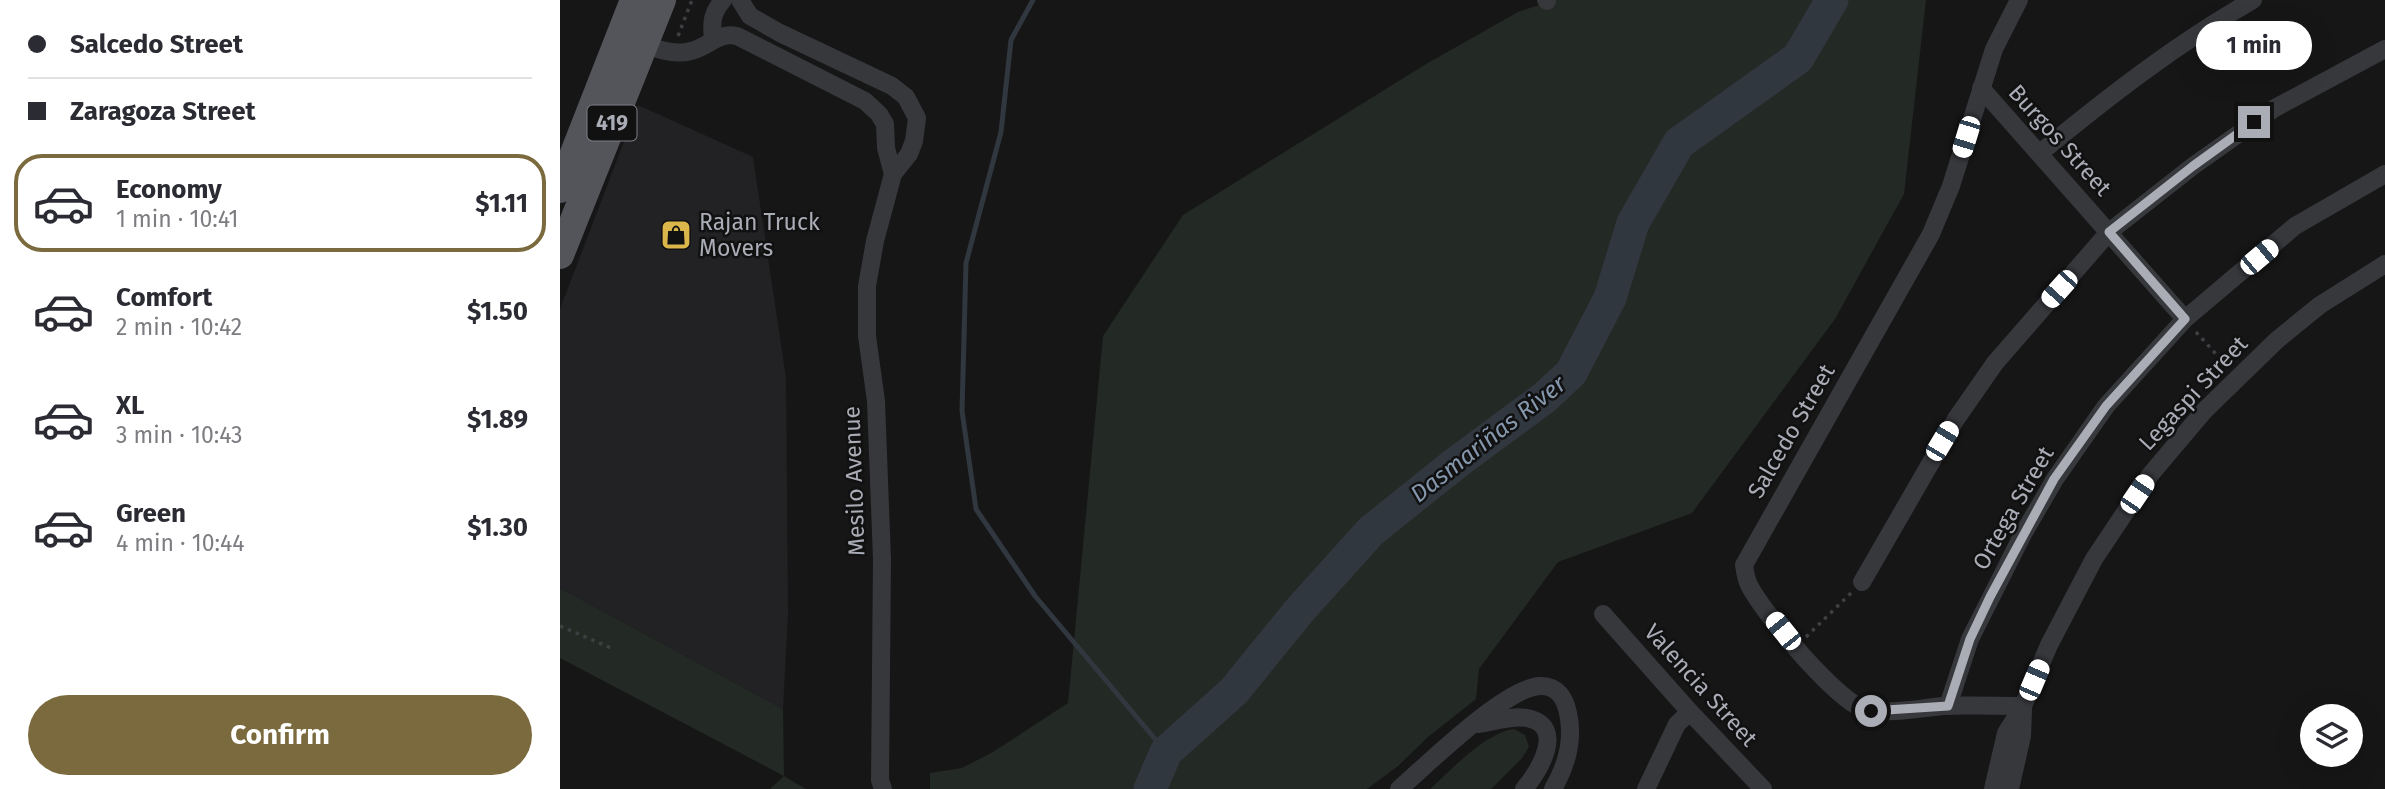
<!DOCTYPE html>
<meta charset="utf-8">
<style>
:root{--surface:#fff;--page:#f7f7f7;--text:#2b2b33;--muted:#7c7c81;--line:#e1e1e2;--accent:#7a6a3d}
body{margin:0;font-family:"Fira Sans",sans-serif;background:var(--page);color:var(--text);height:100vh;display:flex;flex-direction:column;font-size:26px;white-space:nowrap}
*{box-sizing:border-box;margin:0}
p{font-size:23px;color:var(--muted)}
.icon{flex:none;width:38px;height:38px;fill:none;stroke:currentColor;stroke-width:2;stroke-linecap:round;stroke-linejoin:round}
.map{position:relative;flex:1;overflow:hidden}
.drawer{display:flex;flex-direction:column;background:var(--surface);width:560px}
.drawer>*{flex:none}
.hud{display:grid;align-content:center;height:154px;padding:0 28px;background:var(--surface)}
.fabs{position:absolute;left:1740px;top:704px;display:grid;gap:14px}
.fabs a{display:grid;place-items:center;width:63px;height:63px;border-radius:50%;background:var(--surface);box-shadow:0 7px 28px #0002;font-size:35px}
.end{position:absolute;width:32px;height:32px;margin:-16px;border:9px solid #aaacb6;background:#111;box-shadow:0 0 0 4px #111}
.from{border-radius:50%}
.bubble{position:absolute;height:49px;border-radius:24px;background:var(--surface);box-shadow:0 7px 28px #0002;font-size:23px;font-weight:700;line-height:49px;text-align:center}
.car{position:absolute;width:21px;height:42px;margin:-21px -10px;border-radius:9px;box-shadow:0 0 5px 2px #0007;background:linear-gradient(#fff 24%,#345 0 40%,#fff 0 76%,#345 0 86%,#fff 0)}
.hud b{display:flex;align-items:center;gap:24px;height:66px;font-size:26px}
.hud b+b{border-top:2px solid var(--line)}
.hud i{width:18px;height:18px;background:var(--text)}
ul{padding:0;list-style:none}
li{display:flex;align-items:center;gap:21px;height:98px;margin:0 14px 10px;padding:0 14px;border:4px solid transparent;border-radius:28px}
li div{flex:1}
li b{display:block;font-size:26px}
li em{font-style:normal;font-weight:700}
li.selected{border-color:var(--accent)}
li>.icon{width:63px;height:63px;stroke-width:1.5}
.primary-button{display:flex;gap:14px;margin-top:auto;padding:14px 28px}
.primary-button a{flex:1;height:80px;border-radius:42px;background:var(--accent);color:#fff;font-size:28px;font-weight:700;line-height:80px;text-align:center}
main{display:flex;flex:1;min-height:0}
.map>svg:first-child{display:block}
</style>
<main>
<section class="drawer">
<div class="hud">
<b><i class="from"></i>Salcedo Street</b>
<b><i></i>Zaragoza Street</b>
</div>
<ul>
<li class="selected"><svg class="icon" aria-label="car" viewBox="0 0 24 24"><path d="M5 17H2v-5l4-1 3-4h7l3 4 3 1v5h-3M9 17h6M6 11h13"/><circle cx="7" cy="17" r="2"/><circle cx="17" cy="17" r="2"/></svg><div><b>Economy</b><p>1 min · 10:41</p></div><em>$1.11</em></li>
<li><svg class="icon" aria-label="car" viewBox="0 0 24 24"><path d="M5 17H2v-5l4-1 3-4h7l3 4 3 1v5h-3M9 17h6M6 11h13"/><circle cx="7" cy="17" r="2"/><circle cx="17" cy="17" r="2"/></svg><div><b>Comfort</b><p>2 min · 10:42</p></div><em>$1.50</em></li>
<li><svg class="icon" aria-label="car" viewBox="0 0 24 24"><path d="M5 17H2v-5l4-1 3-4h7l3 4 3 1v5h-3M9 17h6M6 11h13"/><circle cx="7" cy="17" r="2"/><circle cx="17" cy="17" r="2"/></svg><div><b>XL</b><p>3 min · 10:43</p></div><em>$1.89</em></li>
<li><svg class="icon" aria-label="car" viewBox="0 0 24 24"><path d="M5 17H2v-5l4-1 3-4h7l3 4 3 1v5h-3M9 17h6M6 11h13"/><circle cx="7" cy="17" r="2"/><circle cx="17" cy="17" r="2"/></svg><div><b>Green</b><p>4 min · 10:44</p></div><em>$1.30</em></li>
</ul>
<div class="primary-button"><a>Confirm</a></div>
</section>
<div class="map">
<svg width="1825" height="789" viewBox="0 0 1825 789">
<rect width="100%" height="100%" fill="#161617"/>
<!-- built -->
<path fill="#222224" d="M 78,105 L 193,157 L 226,378 L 228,613 L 223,709 L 0,588 L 0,309 Z"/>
<!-- green -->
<g fill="#232924">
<path d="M 994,0 L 1366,0 L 1344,194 L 1275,319 L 1132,513 L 998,562 L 919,669 L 916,699 L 868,737 L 838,766 L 807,789 L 370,789 L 370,773 L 402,768 L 433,752 L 508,703 L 543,336 L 623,215 L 866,64 L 958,12 Z"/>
<path d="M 0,588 L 223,709 L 224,776 L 246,789 L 210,789 L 224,776 L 0,658 Z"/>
<path d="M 954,729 L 965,735 L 969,747 L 962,758 L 931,789 L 870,789 C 892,769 925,733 954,729 Z"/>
</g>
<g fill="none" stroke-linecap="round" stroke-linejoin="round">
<!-- stream -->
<path stroke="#31373f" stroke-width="5" d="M 473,0 L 451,40 L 441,132 L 406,263 L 402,411 L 416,509 L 475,596 L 606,752"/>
<!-- river -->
<path stroke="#31373f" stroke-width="33" d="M 590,789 L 606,752 L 674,691 L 739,611 L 811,531 L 896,463 L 984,398 L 1011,373 L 1050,298 L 1073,223 L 1119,143 L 1238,58 L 1272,0"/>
<!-- path -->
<g stroke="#3e3f43" stroke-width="3.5" stroke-dasharray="3.5 5" stroke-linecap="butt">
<path d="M 118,36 L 132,0"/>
<path d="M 1636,332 L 1666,365"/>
<path d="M 0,626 L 51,648"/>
<path d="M 1246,637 L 1291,593"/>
</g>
<!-- street -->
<g stroke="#37383c" stroke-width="18">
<path d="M 180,0 L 190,16 L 220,33 L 332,86 L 346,97 L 357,118 L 354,141 L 349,154 L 333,174 L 315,241 L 307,286 L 307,336 L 316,401 L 322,559 L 320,780 L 323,789"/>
<path d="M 986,0 L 987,1"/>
<path d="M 1459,0 L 1434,49 L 1391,186 L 1371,234 L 1184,565 C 1185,572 1186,579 1189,585 C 1203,613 1280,706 1309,711 C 1328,714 1363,708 1383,706 C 1410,705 1437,706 1463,706"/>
<path d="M 153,39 C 151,22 152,13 163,0"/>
<path d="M 77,41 C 93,48 113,56 131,51 C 149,47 157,32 177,36 L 305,101 L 319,114 L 325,124 L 326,148 L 333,174"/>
<path d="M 1421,88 L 1625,319"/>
<path d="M 1480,153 C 1548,97 1616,44 1693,0"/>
<path d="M 1302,582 L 1396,419 L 1435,363 L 1549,232 L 1633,166 L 1715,108 L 1825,49"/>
<path d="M 1043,614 L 1130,712 L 1203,789"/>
<path d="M 1388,706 L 1410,639 L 1463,534 L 1495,479 L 1546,406 L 1625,319 L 1735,226 L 1825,174"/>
<path d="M 918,724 C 933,722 952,715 967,718 C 1007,726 979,771 964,789"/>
<path d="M 839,789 C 868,764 944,688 980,686 C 997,685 1005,698 1008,713 C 1014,740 1007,765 993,789"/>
<path d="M 1086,789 L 1117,724 L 1130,712"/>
<path d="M 1433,789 L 1446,733 L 1463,706 L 1489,645 L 1534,559 L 1590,475 L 1645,410 L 1717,340 L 1760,305 L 1825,264"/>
<path d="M 1450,789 L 1462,736 L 1463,710"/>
</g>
<!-- primary -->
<g stroke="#54555b" stroke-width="28">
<path d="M 0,189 L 74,0"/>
<path d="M 0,255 L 102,0"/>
</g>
</g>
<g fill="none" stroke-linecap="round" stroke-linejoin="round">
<!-- route -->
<path stroke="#aaacb6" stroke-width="9" d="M 1311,711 L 1388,706 L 1410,639 L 1430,597 L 1494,479 L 1546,406 L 1625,319 L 1549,232 L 1633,166 L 1694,122"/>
</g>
<!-- icons -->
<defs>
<g id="shop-square" transform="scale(1.575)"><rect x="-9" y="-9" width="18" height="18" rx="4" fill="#dbb64a" stroke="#111112"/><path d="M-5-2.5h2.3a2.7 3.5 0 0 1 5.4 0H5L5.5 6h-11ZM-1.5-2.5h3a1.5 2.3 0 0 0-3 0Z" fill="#111"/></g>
</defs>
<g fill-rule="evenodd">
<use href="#shop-square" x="116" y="235"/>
</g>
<g text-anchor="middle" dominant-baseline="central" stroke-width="5" stroke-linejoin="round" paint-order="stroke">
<!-- shield labels -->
<rect fill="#111112" stroke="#7c7e85" stroke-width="2" x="27.5" y="105.5" width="49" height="35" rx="5"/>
<g font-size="21" font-weight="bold" fill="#aaacb6">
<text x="52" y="123">419</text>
</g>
<!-- street labels -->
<g font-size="23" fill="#aaacb6" stroke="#111112">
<text transform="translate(1500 140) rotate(48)">Burgos Street</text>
<text transform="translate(1633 393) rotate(-47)">Legaspi Street</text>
<text transform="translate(1231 431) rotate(-60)">Salcedo Street</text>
<text transform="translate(294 481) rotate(-92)">Mesilo Avenue</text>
<text transform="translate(1453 508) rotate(-60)">Ortega Street</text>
<text transform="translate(1141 685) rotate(48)">Valencia Street</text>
</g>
<!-- poi labels -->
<g font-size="23" fill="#aaacb6" stroke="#111112" text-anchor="start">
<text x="139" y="222">Rajan Truck<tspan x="139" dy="26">Movers</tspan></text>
</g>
<!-- water labels -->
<g font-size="24" font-style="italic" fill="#8597ac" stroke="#111112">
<text transform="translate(928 439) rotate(-38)">Dasmariñas River</text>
</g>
</g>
</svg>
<div class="fabs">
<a><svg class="icon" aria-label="layers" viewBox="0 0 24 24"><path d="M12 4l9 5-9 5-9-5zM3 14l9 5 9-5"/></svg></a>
</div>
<i class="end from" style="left:1311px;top:711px"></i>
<i class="end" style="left:1694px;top:122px"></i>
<div class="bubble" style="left:1636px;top:21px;width:116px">1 min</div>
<i class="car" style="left:1406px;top:137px;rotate:197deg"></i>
<i class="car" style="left:1699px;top:257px;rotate:50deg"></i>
<i class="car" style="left:1499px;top:289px;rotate:222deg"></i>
<i class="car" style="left:1382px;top:441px;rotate:31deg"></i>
<i class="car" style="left:1577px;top:494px;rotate:34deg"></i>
<i class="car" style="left:1223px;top:631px;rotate:321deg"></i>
<i class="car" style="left:1474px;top:680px;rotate:23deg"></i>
</div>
</main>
